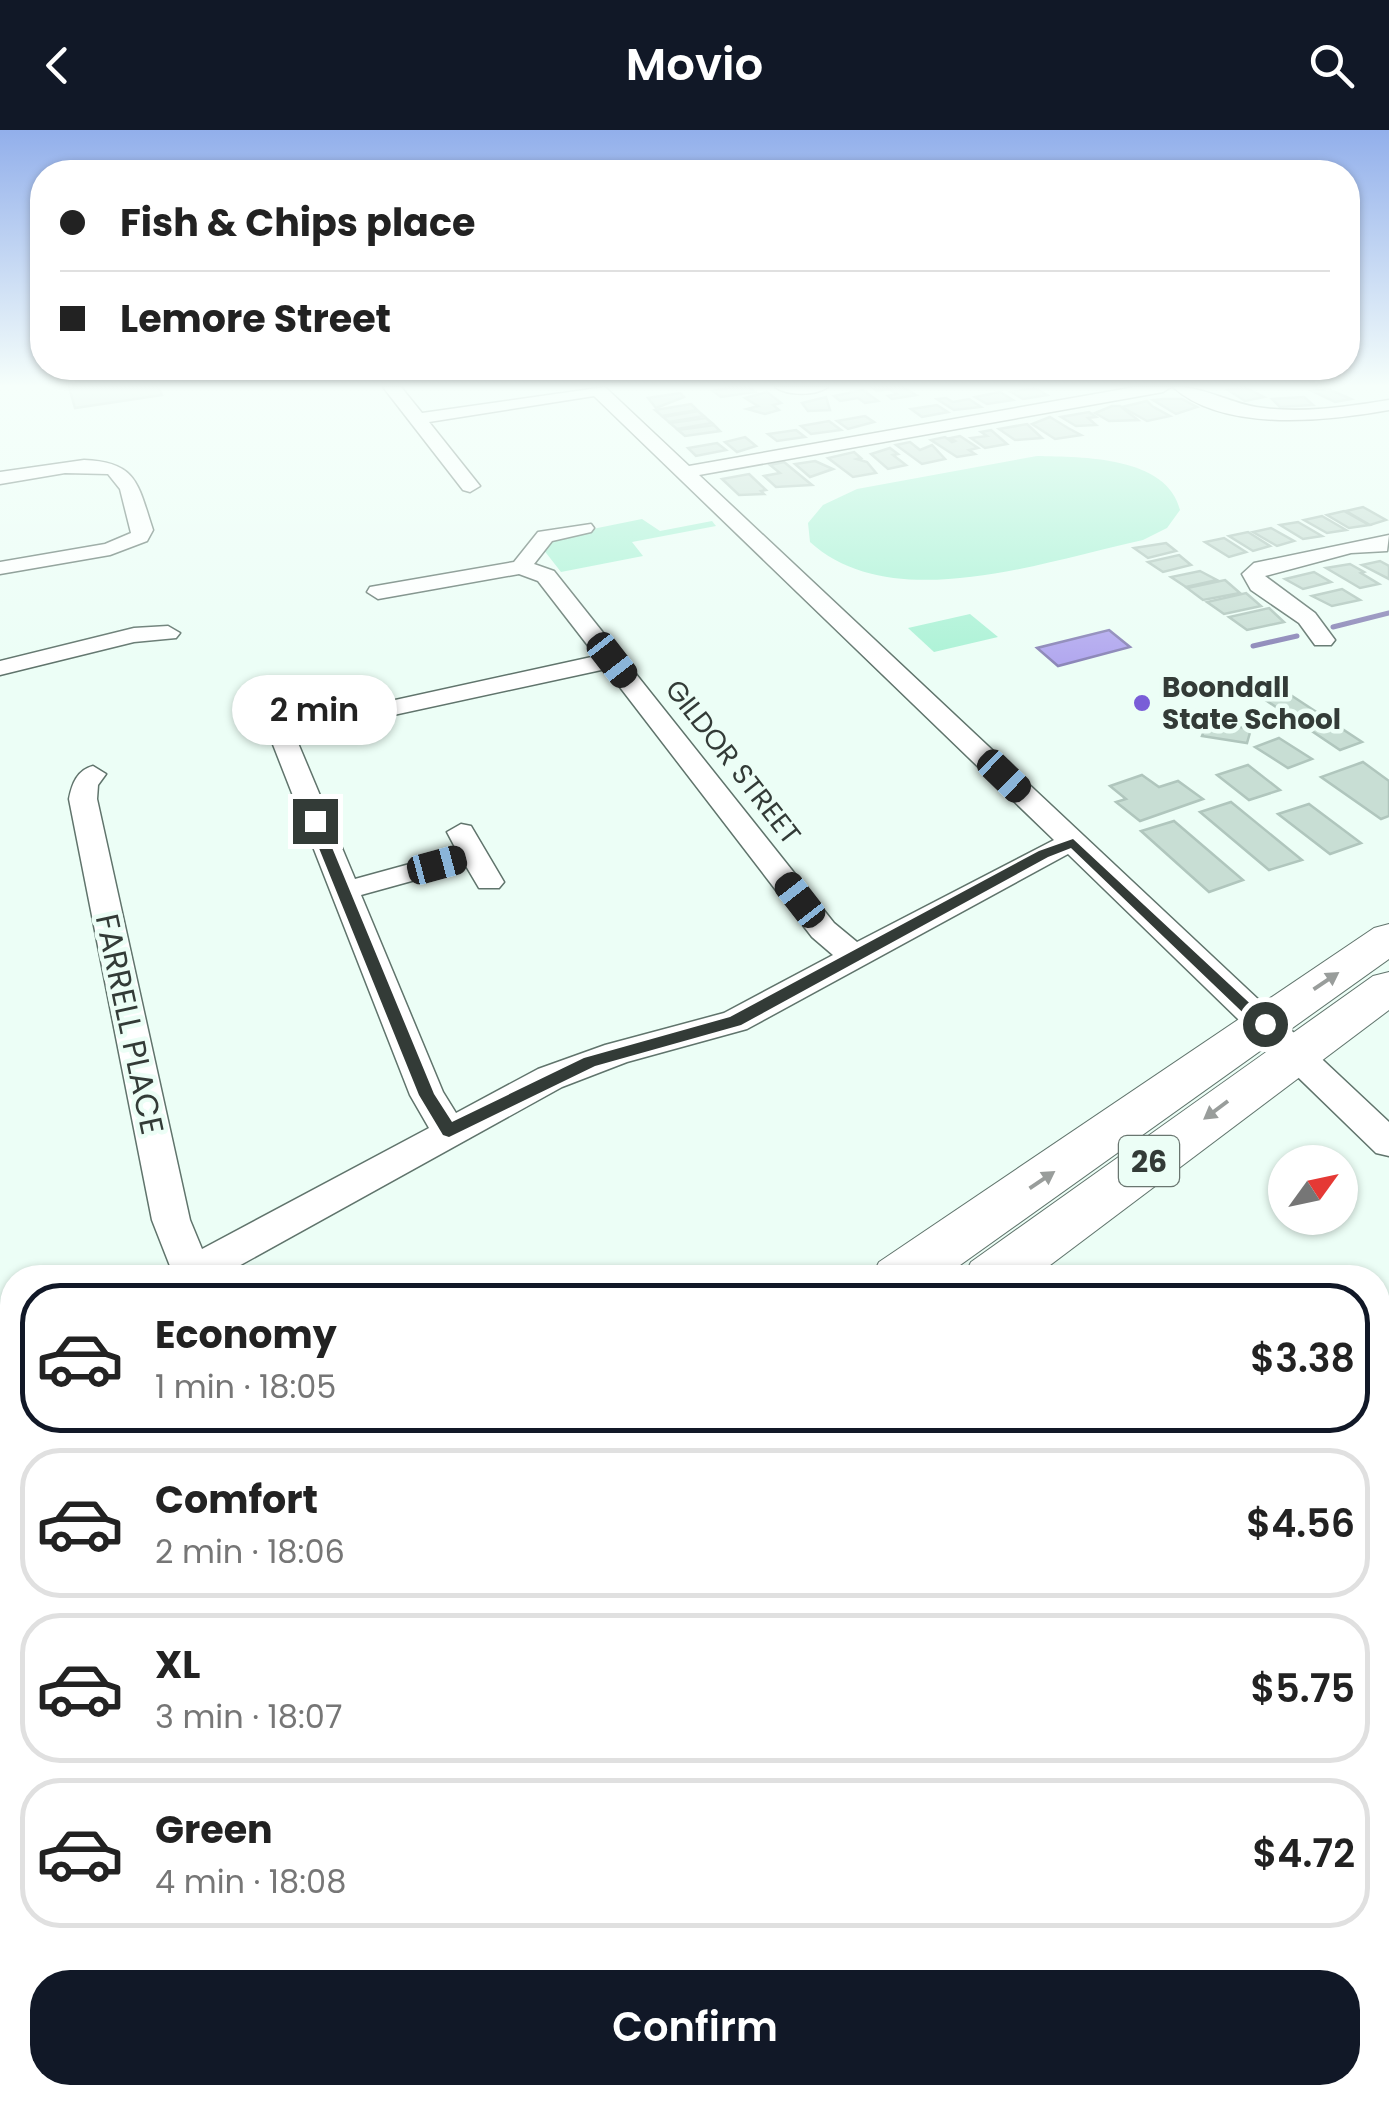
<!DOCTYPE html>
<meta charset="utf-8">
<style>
:root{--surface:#fff;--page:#f2f2f2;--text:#222;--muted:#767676;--line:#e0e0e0;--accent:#111827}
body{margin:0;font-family:Poppins,sans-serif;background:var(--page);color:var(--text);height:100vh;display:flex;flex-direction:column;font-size:38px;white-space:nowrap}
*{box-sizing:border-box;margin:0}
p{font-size:32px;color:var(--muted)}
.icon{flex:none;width:55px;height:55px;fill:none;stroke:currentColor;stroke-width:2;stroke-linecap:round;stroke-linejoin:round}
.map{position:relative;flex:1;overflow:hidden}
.drawer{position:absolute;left:0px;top:1135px;width:1390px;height:840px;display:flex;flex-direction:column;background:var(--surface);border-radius:40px 40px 0 0;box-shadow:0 2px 8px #0004}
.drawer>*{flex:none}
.guide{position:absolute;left:30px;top:30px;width:1330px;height:220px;border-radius:40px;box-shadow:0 2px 8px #0004;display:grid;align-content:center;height:220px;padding:0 30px;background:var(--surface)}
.needle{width:65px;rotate:57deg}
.buttons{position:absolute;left:1268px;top:1015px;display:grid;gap:20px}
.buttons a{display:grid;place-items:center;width:90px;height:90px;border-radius:50%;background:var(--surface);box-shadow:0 2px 8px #0004;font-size:50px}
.end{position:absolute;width:45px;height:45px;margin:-22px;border:12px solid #333b37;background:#fff;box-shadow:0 0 0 5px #fff}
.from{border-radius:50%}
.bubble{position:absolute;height:70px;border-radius:35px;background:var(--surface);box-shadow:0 2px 8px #0004;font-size:32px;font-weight:600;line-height:70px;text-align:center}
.car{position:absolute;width:30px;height:60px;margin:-30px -15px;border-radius:12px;box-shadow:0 0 8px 2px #0007;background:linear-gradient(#222 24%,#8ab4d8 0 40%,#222 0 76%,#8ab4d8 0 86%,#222 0)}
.guide b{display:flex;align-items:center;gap:35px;height:95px;font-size:38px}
.guide b+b{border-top:2px solid var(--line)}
.guide i{width:25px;height:25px;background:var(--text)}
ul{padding:18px 0 0;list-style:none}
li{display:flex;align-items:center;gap:30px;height:150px;margin:0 20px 15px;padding:0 10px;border:5px solid var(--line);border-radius:40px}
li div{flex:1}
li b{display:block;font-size:38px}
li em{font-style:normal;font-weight:600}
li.selected{border-color:var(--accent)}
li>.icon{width:90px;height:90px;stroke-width:1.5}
.primary-button{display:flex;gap:20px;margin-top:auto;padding:20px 30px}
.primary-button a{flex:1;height:115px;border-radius:40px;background:var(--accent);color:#fff;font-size:40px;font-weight:600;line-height:115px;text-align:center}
header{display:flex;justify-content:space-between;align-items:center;height:130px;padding:0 30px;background:var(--accent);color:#fff;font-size:45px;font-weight:600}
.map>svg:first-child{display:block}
</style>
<header><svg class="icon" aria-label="back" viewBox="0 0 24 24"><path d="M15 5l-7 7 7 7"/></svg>Movio<svg class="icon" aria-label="search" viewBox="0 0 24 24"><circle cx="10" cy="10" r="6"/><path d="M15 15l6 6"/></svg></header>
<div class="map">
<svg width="1389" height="1975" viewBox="0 0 1389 1975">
<rect width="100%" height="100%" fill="#ecfef6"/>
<!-- green -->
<g fill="#acf2d6">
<path d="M 1037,326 C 1082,327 1167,326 1180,380 L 1167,398 L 1143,410 C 1045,431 892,487 810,412 L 808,393 L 823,375 L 857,359 Z"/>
<path d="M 642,389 L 660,401 L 712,391 L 716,396 L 632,412 L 643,426 L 561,442 L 543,419 L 553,407 Z"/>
<path d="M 970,484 L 998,507 L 934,522 L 908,498 Z"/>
</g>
<!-- water -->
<path fill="#b2a8ef" stroke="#8c87b8" stroke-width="2.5" d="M 1109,500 L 1130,517 L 1058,536 L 1037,518 Z"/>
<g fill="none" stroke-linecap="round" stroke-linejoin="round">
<!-- stream -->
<g stroke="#8c87b8" stroke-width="5">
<path d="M 1333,497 L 1389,483"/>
<path d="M 1253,516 L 1297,506"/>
</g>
</g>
<!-- building -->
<g fill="#c8ded4" stroke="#b0c6bd" stroke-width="2.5">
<path d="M 69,257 L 158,257 L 162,265 L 75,278 Z"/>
<path d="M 732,257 L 749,257 L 755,262 L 721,267 L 713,261 Z"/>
<path d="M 871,257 L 903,257 L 916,265 L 892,269 L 888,266 L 897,264 L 889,259 L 877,261 Z"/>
<path d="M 1244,257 L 1264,267 L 1245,271 L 1228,260 Z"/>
<path d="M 1035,258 L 1047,265 L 1023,269 L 1011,262 Z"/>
<path d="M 1328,259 L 1351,269 L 1335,272 L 1312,261 Z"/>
<path d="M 863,260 L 878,271 L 865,273 L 858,268 L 840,271 L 834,266 Z"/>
<path d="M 767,262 L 781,273 L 773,275 L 779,280 L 765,284 L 747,279 L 758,276 L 745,268 Z"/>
<path d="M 1000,262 L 1013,270 L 987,274 L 975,267 Z"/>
<path d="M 680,263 L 684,267 L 656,278 L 648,268 Z"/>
<path d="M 826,267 L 830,280 L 808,281 L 802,273 Z"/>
<path d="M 1304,267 L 1313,275 L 1280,277 L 1272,269 Z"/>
<path d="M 946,268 L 953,272 L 969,269 L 981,277 L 954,280 L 937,269 Z"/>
<path d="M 1163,269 L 1182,269 L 1197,277 L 1176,284 L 1153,270 Z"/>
<path d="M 1147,271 L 1152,276 L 1170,286 L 1147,291 L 1122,277 Z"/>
<path d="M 691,274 L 697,280 L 662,286 L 655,280 Z"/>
<path d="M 937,275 L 948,282 L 922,287 L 911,279 Z"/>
<path d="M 1112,276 L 1120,276 L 1138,290 L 1109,291 L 1095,283 Z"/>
<path d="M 698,281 L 704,286 L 669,292 L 663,287 Z"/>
<path d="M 1089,282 L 1096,287 L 1088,288 L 1096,295 L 1076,296 L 1061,287 Z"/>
<path d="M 865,286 L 874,292 L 848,299 L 837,291 Z"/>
<path d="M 1050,287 L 1068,298 L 1081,305 L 1055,309 L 1032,294 Z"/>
<path d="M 706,288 L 712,293 L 677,299 L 670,293 Z"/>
<path d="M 829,291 L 841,300 L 811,304 L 801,296 Z"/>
<path d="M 1027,294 L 1042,308 L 1015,310 L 999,299 Z"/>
<path d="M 714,295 L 720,301 L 685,306 L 678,300 Z"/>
<path d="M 796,300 L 805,307 L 777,311 L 768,304 Z"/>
<path d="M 991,300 L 1007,314 L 985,318 L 971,308 L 987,306 L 981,302 Z"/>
<path d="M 960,306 L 978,318 L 969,320 L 975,324 L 957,327 L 931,310 L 945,307 L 952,312 L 955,311 L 950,308 Z"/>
<path d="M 745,307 L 756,316 L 737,322 L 725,312 Z"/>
<path d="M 910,312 L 920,320 L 932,315 L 945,329 L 922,334 L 896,315 Z"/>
<path d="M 717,313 L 726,320 L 696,326 L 688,318 Z"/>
<path d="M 890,318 L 898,324 L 893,325 L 906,335 L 888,339 L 871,324 Z"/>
<path d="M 854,322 L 861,328 L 857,329 L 867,332 L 876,343 L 853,347 L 828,328 Z"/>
<path d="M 815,331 L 833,339 L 810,347 L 795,334 Z"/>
<path d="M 784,332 L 812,355 L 776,357 L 764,346 L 780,343 L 770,335 Z"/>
<path d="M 749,344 L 766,360 L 761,361 L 764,364 L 739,365 L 722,349 Z"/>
<path d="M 1363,377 L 1386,390 L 1370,395 L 1346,381 Z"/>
<path d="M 1344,381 L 1369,395 L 1349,398 L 1327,385 Z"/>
<path d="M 1322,386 L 1346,400 L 1327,403 L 1304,390 Z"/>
<path d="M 1298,392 L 1322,406 L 1303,409 L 1280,395 Z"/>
<path d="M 1271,398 L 1294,411 L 1277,416 L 1253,402 Z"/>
<path d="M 1248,402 L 1270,416 L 1253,421 L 1229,406 Z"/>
<path d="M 1224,408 L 1246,422 L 1229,427 L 1205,412 Z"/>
<path d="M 1166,413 L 1176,421 L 1148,428 L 1134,418 Z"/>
<path d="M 1179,425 L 1191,435 L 1163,442 L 1148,432 Z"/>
<path d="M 1380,431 L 1389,436 L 1389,449 L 1362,435 Z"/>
<path d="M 1350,434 L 1364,442 L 1361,443 L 1379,454 L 1360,458 L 1326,438 Z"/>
<path d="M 1200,441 L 1217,450 L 1186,457 L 1171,447 Z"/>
<path d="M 1314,442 L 1331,452 L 1303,459 L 1285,449 Z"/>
<path d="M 1225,450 L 1240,463 L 1203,470 L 1187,458 Z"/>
<path d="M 1342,459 L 1360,470 L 1332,476 L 1312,466 Z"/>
<path d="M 1246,463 L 1261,476 L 1224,484 L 1207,472 Z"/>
<path d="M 1269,478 L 1284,492 L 1247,500 L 1229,487 Z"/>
<path d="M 1283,560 L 1362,612 L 1340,620 L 1261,567 Z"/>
<path d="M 1208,591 L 1251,599 L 1247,613 L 1202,606 Z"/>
<path d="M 1279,608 L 1312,629 L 1288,638 L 1255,617 Z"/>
<path d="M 1363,632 L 1389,651 L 1389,686 L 1381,689 L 1321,647 Z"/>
<path d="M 1248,635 L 1280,660 L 1249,670 L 1217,645 Z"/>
<path d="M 1142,645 L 1159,657 L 1178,651 L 1203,669 L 1140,691 L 1116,672 L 1126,669 L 1110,656 Z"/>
<path d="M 1231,672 L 1302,730 L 1269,740 L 1200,682 Z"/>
<path d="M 1309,674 L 1361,713 L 1330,724 L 1278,684 Z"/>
<path d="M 1174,691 L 1243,750 L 1209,762 L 1141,701 Z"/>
</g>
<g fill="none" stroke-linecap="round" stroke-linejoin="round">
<!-- minor casing -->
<g stroke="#60746c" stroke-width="3">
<g id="minor">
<path d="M 383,257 L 401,257 L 422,283 L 605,257 L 689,336 L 1135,257 L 1171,257 L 1163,262 L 699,345 L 1389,992 L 1389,1026 L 1376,1023 L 1068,724 L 747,899 L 627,932 L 562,957 L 217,1148 L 163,1148 L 170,1136 L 152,1090 L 69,669 C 72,654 77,640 93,636 L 106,644 L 98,655 L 97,669 L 190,1090 L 202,1119 L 429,998 L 410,965 L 272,612 L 285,597 L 304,590 L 596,526 L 538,451 L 519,444 L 378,469 L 367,462 L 370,457 L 514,432 L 538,402 L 591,394 L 594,398 L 591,402 L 552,411 L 534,434 L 554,441 L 834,793 L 857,812 L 1054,710 L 594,266 L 429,292 L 480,356 L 470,362 L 463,360 ZM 606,539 L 812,807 L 833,825 L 724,883 L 605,915 L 538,939 L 456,983 L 443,962 L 361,765 L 466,736 L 479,758 L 499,758 L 504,752 L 471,696 L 461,694 L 447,702 L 457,721 L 355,749 L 298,613 L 320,601 Z"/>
<path d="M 775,257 L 828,257 C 816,266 787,266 775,257 Z"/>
<path d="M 1173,257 C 1203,256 1227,272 1256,277 C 1300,284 1345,277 1389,270 L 1389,280 C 1327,291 1224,303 1173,257 Z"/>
<path d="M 84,330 C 138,332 138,355 153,400 L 147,411 L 110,425 L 0,444 L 0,432 L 105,414 L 131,403 L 120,359 L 108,344 L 65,343 L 0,354 L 0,342 Z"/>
<path d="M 1389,405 L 1387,421 L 1351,423 L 1265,446 L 1315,483 L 1335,510 L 1331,515 L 1315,515 L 1299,493 L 1251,460 L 1242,444 L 1254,433 Z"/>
<path d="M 168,496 L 180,503 L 176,508 L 134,512 L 0,545 L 0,531 L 134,498 Z"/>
<path d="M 12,1225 L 12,1264 L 0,1268 L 0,1229 Z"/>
<path d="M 1389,1461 L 1389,1517 L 1378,1522 L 1378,1466 Z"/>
<path d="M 1378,1567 L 1389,1572 L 1389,1630 L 1378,1625 Z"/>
<path d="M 898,1962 L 963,1962 L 958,1975 L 892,1975 Z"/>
</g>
</g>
<!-- highway casing -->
<g stroke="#60746c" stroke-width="2">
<g id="highway">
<path d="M 1389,794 L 1389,829 L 942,1148 L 871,1148 L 879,1132 L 1374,798 Z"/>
<path d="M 1389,842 L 1389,880 L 1033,1148 L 963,1148 L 971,1132 L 1373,846 Z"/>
<path d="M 12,1724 L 12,1804 L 0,1810 L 0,1729 Z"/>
<path d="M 12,1814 L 12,1898 L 0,1903 L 0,1819 Z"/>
</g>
</g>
<!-- minor -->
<use href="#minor" fill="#fff" fill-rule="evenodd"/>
<!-- highway -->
<use href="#highway" fill="#fff" fill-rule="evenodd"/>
</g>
<!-- one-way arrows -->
<defs><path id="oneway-solid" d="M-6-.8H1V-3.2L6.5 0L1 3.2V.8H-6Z" transform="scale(2.5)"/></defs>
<g fill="#999d9b">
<use href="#oneway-solid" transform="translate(1326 851) rotate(-34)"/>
<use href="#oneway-solid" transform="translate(1216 980) rotate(143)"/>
<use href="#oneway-solid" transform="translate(1042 1050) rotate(-34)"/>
</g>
<!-- sky -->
<linearGradient id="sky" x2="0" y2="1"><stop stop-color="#92afeb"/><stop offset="0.48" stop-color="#f6fffb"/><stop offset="1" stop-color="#f6fffb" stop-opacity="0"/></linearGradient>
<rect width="1389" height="533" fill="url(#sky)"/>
<!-- route -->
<path fill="#333b37" d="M 315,687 L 321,691 L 434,964 L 452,992 L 584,928 L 730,887 L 1039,721 L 1073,709 L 1272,894 L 1259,898 L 1071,718 L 1048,727 L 741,895 L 595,936 L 449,1007 L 443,1005 L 419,965 L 308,691 Z"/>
<!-- markers -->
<circle fill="#795dd7" stroke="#ecfef6" stroke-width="4" cx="1142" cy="573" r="10"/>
<g text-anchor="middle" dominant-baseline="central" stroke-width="9" stroke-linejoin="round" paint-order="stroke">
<!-- far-poi labels -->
<g font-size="28" font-weight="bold" fill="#333b37" stroke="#ecfef6" text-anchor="start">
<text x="1162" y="557">Boondall<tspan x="1162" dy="32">State School</tspan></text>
</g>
<!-- far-street labels -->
<g font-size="28" fill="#333b37" stroke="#ecfef6">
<text transform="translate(733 632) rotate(52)">GILDOR STREET</text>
</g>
<!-- shield labels -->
<rect fill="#ecfef6" stroke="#6a7670" stroke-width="2.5" x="1119" y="1006" width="60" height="50" rx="8"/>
<g font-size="30" font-weight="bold" fill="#333b37">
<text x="1149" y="1031">26</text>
</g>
<!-- street labels -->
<g font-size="32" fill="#333b37" stroke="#ecfef6">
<text transform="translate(130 894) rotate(78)">FARRELL PLACE</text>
</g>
</g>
</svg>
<div class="buttons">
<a><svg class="needle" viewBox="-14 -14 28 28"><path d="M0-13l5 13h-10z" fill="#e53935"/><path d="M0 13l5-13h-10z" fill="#767676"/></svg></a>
</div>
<i class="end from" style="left:1265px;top:894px"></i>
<i class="end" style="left:315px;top:691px"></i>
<div class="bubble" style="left:232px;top:545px;width:165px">2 min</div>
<i class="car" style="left:612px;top:530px;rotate:142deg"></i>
<i class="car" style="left:1004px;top:646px;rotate:134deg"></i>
<i class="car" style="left:437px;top:735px;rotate:75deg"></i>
<i class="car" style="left:800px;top:770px;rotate:322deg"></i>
<div class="guide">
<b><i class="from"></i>Fish &amp; Chips place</b>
<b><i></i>Lemore Street</b>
</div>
<section class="drawer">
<ul>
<li class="selected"><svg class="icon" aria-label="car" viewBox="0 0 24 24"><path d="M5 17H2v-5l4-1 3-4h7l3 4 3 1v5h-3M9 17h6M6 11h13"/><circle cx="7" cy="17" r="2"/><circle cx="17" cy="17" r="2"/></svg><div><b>Economy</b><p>1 min · 18:05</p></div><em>$3.38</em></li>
<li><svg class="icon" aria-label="car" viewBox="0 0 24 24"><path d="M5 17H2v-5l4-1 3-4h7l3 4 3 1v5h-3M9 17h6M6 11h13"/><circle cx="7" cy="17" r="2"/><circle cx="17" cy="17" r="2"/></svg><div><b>Comfort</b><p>2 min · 18:06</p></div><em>$4.56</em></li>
<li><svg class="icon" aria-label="car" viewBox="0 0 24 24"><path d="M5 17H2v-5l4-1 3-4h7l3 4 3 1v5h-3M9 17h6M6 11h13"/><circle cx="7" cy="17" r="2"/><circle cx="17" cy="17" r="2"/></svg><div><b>XL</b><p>3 min · 18:07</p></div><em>$5.75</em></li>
<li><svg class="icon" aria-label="car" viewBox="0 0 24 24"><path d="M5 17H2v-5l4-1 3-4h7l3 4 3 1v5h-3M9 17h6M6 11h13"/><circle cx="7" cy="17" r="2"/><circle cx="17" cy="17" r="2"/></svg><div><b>Green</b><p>4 min · 18:08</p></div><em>$4.72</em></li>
</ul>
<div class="primary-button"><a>Confirm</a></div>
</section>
</div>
